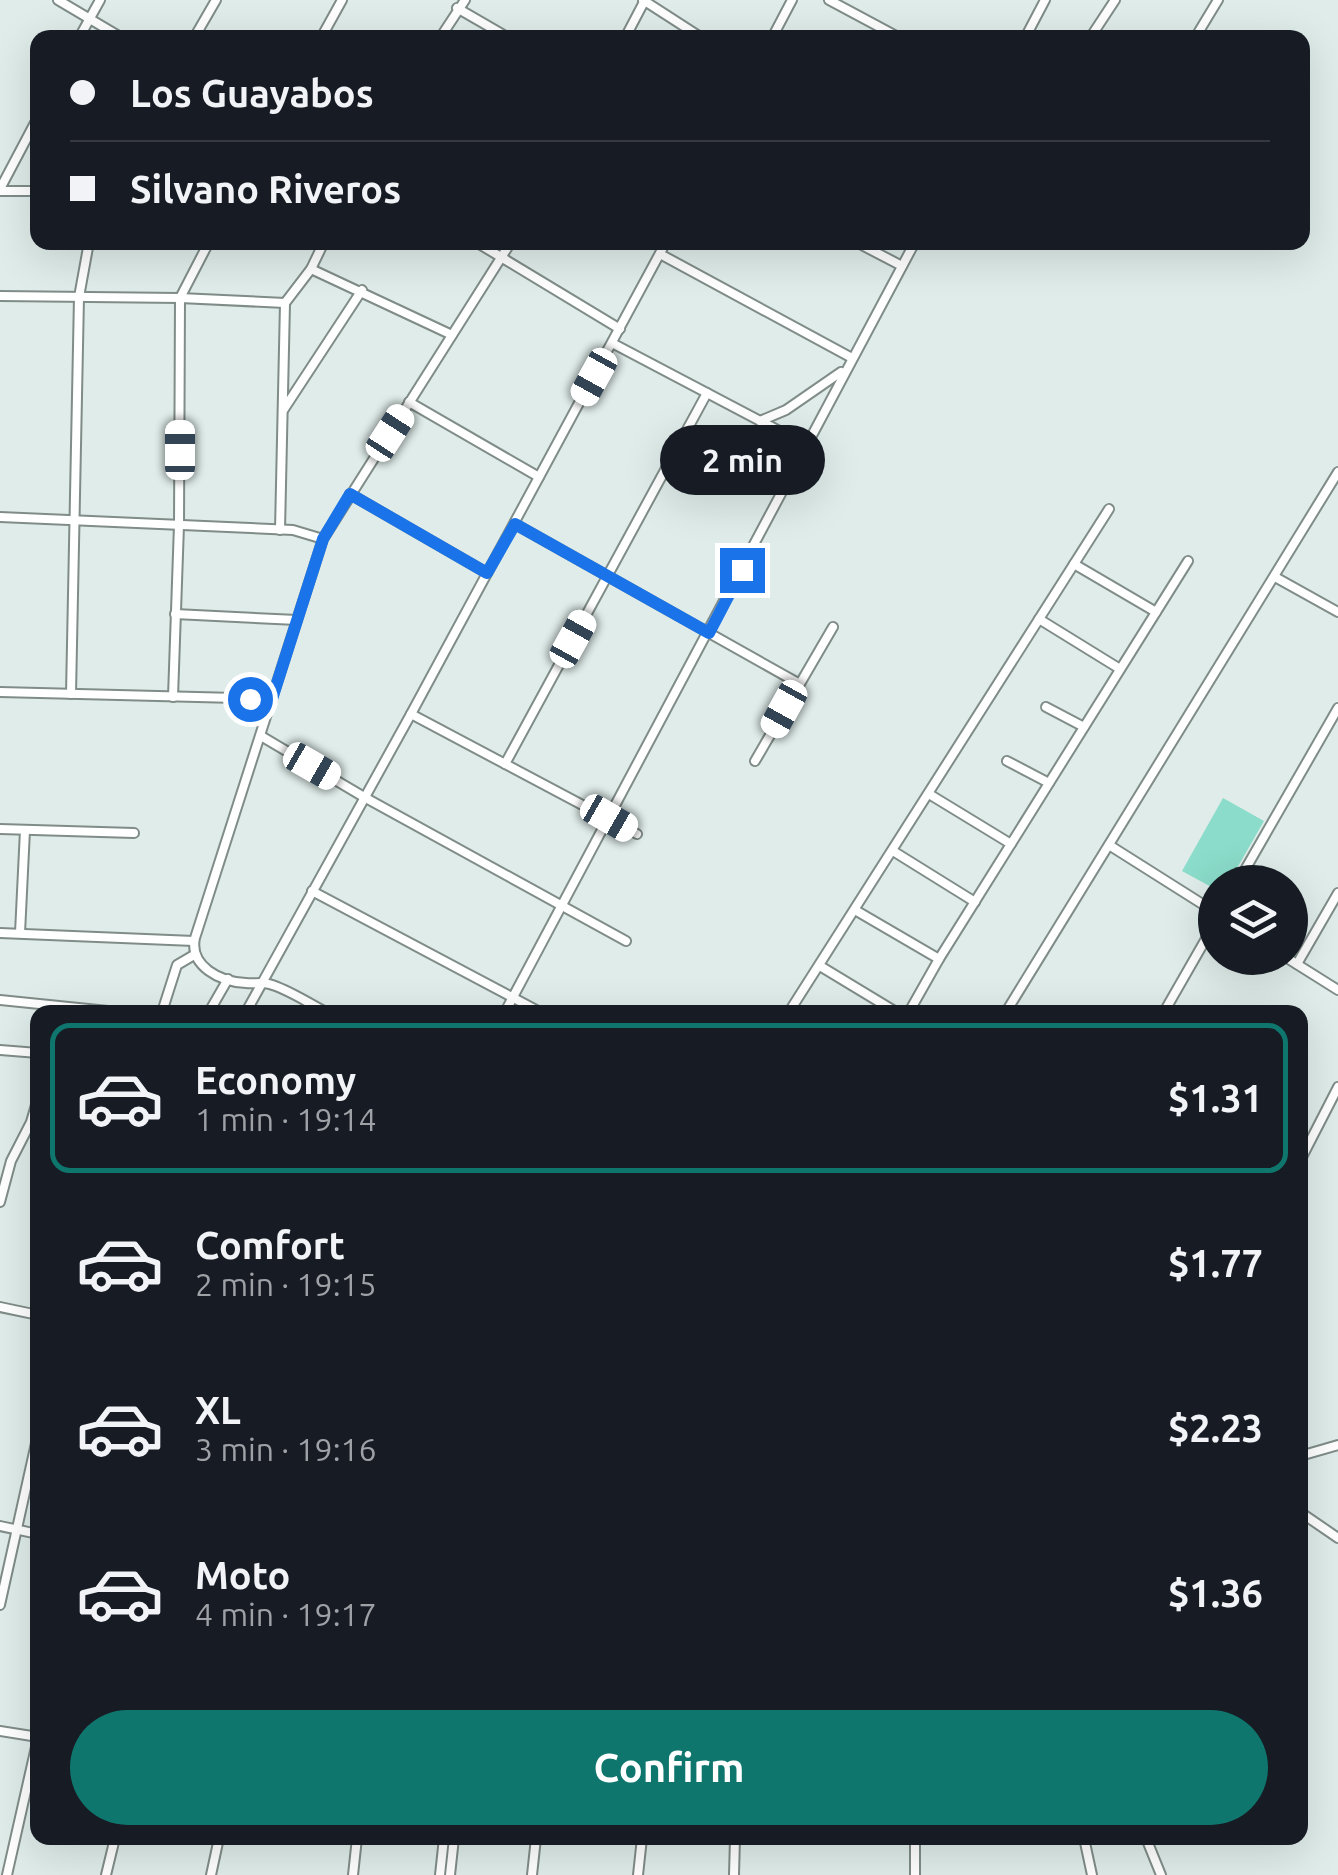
<!DOCTYPE html>
<meta charset="utf-8">
<style>
:root{--surface:#171b24;--page:#242831;--text:#f1f3f6;--muted:#9ea1a6;--line:#363941;--accent:#0f766e}
body{margin:0;font-family:Ubuntu,sans-serif;background:var(--page);color:var(--text);height:100vh;display:flex;flex-direction:column;font-size:38px;white-space:nowrap}
*{box-sizing:border-box;margin:0}
p{font-size:32px;color:var(--muted)}
.icon{flex:none;width:55px;height:55px;fill:none;stroke:currentColor;stroke-width:2;stroke-linecap:round;stroke-linejoin:round}
.map{position:relative;flex:1;overflow:hidden}
.drawer{position:absolute;left:30px;top:1005px;width:1278px;height:840px;display:flex;flex-direction:column;background:var(--surface);border-radius:20px;box-shadow:0 10px 40px #0002}
.drawer>*{flex:none}
.banner{position:absolute;left:30px;top:30px;width:1280px;height:220px;border-radius:20px;box-shadow:0 10px 40px #0002;display:grid;align-content:center;height:220px;padding:0 40px;background:var(--surface)}
.buttons{position:absolute;left:1198px;top:865px;display:grid;gap:20px}
.buttons a{display:grid;place-items:center;width:110px;height:110px;border-radius:50%;background:var(--surface);box-shadow:0 10px 40px #0002;font-size:50px}
.end{position:absolute;width:45px;height:45px;margin:-22px;border:12px solid #1a73e8;background:#fff;box-shadow:0 0 0 5px #fff}
.from{border-radius:50%}
.bubble{position:absolute;height:70px;border-radius:35px;background:var(--surface);box-shadow:0 10px 40px #0002;font-size:32px;font-weight:700;line-height:70px;text-align:center}
.car{position:absolute;width:30px;height:60px;margin:-30px -15px;border-radius:12px;box-shadow:0 0 8px 2px #0007;background:linear-gradient(#fff 24%,#345 0 40%,#fff 0 76%,#345 0 86%,#fff 0)}
.banner b{display:flex;align-items:center;gap:35px;height:95px;font-size:38px}
.banner b+b{border-top:2px solid var(--line)}
.banner i{width:25px;height:25px;background:var(--text)}
ul{padding:18px 0 0;list-style:none}
li{display:flex;align-items:center;gap:30px;height:150px;margin:0 20px 15px;padding:0 20px;border:5px solid transparent;border-radius:20px}
li div{flex:1}
li b{display:block;font-size:38px}
li em{font-style:normal;font-weight:700}
li.selected{border-color:var(--accent)}
li>.icon{width:90px;height:90px;stroke-width:1.5}
.cta{display:flex;gap:20px;margin-top:auto;padding:20px 40px}
.cta a{flex:1;height:115px;border-radius:60px;background:var(--accent);color:#fff;font-size:40px;font-weight:700;line-height:115px;text-align:center}
.map>svg:first-child{display:block}
</style>
<div class="map">
<svg width="1338" height="1875" viewBox="0 0 1338 1875">
<rect width="100%" height="100%" fill="#dfece9"/>
<!-- green -->
<path fill="#8bdcca" d="M 1223,798 L 1264,821 L 1229,882 L 1215,882 L 1215,889 L 1182,871 Z"/>
<g fill="none" stroke-linecap="round" stroke-linejoin="round">
<!-- minor casing -->
<g stroke="#7f8c88" stroke-width="12">
<g id="minor">
<path d="M 58,0 L 122,38"/>
<path d="M 643,0 L 702,38"/>
<path d="M 829,0 L 900,38"/>
<path d="M 457,8 L 509,38"/>
<path d="M 79,38 L 100,0"/>
<path d="M 194,38 L 216,0"/>
<path d="M 321,38 L 342,0"/>
<path d="M 440,38 L 465,0"/>
<path d="M 625,38 L 645,0"/>
<path d="M 772,38 L 792,0"/>
<path d="M 1025,38 L 1045,0"/>
<path d="M 1090,38 L 1115,0"/>
<path d="M 1195,38 L 1218,0"/>
<path d="M 0,189 L 38,117"/>
<path d="M 0,191 L 38,191"/>
<path d="M 476,242 L 620,329"/>
<path d="M 856,242 L 902,266"/>
<path d="M 660,254 L 852,358"/>
<path d="M 311,269 L 452,335"/>
<path d="M 0,296 L 180,298 L 285,303"/>
<path d="M 612,343 L 806,445"/>
<path d="M 409,402 L 539,477"/>
<path d="M 284,409 L 362,290"/>
<path d="M 760,421 L 786,410 L 841,372"/>
<path d="M 350,494 L 487,573"/>
<path d="M 0,517 L 293,530 L 323,539"/>
<path d="M 515,524 L 798,683"/>
<path d="M 280,530 L 285,303 L 311,269 L 324,242"/>
<path d="M 1074,564 L 1156,612"/>
<path d="M 1275,577 L 1338,612"/>
<path d="M 175,614 L 297,620"/>
<path d="M 1039,619 L 1120,669"/>
<path d="M 0,692 L 272,699"/>
<path d="M 71,694 L 79,297 L 89,242"/>
<path d="M 173,697 L 179,525 L 180,298 L 209,242"/>
<path d="M 1046,707 L 1084,727"/>
<path d="M 411,714 L 637,834"/>
<path d="M 261,736 L 364,797 L 626,941"/>
<path d="M 755,761 L 833,627"/>
<path d="M 1007,761 L 1049,783"/>
<path d="M 505,764 L 707,393"/>
<path d="M 929,794 L 1011,844"/>
<path d="M 0,829 L 134,833"/>
<path d="M 1109,845 L 1215,912"/>
<path d="M 893,851 L 975,902"/>
<path d="M 1238,882 L 1338,708"/>
<path d="M 312,891 L 540,1012"/>
<path d="M 855,910 L 939,959"/>
<path d="M 0,933 L 194,941"/>
<path d="M 20,933 L 25,830"/>
<path d="M 1287,958 L 1338,990"/>
<path d="M 1297,964 L 1338,893"/>
<path d="M 820,966 L 896,1012"/>
<path d="M 0,1000 L 118,1012"/>
<path d="M 162,1012 L 177,965 L 194,955"/>
<path d="M 209,1012 L 228,979"/>
<path d="M 246,1012 L 411,714 L 666,242"/>
<path d="M 326,1012 C 308,1003 288,989 269,984 C 262,982 254,984 246,983 C 220,982 189,966 195,938 L 323,539 L 511,242"/>
<path d="M 505,1012 L 915,242"/>
<path d="M 789,1012 L 1109,509"/>
<path d="M 909,1012 L 939,959 L 1188,561"/>
<path d="M 1006,1012 L 1338,472"/>
<path d="M 1164,1012 L 1215,923"/>
<path d="M 0,1050 L 38,1053"/>
<path d="M 1300,1161 L 1338,1087"/>
<path d="M 0,1202 L 11,1161 L 31,1122 L 38,1098"/>
<path d="M 0,1307 L 38,1315"/>
<path d="M 1300,1456 L 1338,1445"/>
<path d="M 1300,1512 L 1338,1538"/>
<path d="M 0,1526 L 38,1534"/>
<path d="M 0,1605 L 38,1434"/>
<path d="M 0,1731 L 38,1737"/>
<path d="M 642,1838 L 915,1839"/>
<path d="M 915,1838 L 915,1875"/>
<path d="M 1084,1838 L 1092,1875"/>
<path d="M 1146,1838 L 1161,1875"/>
<path d="M 7,1875 L 38,1738"/>
<path d="M 106,1875 L 115,1838"/>
<path d="M 211,1875 L 219,1838"/>
<path d="M 353,1875 L 357,1838"/>
<path d="M 440,1875 L 444,1838"/>
<path d="M 450,1875 L 454,1838"/>
<path d="M 532,1875 L 536,1838"/>
<path d="M 638,1875 L 642,1838"/>
<path d="M 734,1875 L 735,1838"/>
</g>
</g>
<!-- minor -->
<use href="#minor" stroke="#fff" stroke-width="8"/>
</g>
<g fill="none" stroke-linecap="round" stroke-linejoin="round">
<!-- route -->
<path stroke="#1a73e8" stroke-width="12" d="M 250,699 L 272,699 L 323,539 L 350,494 L 487,573 L 515,524 L 709,633 L 742,570"/>
</g>
</svg>
<div class="buttons">
<a><svg class="icon" aria-label="layers" viewBox="0 0 24 24"><path d="M12 4l9 5-9 5-9-5zM3 14l9 5 9-5"/></svg></a>
</div>
<i class="end from" style="left:250px;top:699px"></i>
<i class="end" style="left:742px;top:570px"></i>
<div class="bubble" style="left:660px;top:425px;width:165px">2 min</div>
<i class="car" style="left:594px;top:377px;rotate:209deg"></i>
<i class="car" style="left:390px;top:433px;rotate:33deg"></i>
<i class="car" style="left:180px;top:450px;rotate:0deg"></i>
<i class="car" style="left:573px;top:639px;rotate:29deg"></i>
<i class="car" style="left:784px;top:709px;rotate:209deg"></i>
<i class="car" style="left:312px;top:766px;rotate:120deg"></i>
<i class="car" style="left:609px;top:818px;rotate:120deg"></i>
<div class="banner">
<b><i class="from"></i>Los Guayabos</b>
<b><i></i>Silvano Riveros</b>
</div>
<section class="drawer">
<ul>
<li class="selected"><svg class="icon" aria-label="car" viewBox="0 0 24 24"><path d="M5 17H2v-5l4-1 3-4h7l3 4 3 1v5h-3M9 17h6M6 11h13"/><circle cx="7" cy="17" r="2"/><circle cx="17" cy="17" r="2"/></svg><div><b>Economy</b><p>1 min · 19:14</p></div><em>$1.31</em></li>
<li><svg class="icon" aria-label="car" viewBox="0 0 24 24"><path d="M5 17H2v-5l4-1 3-4h7l3 4 3 1v5h-3M9 17h6M6 11h13"/><circle cx="7" cy="17" r="2"/><circle cx="17" cy="17" r="2"/></svg><div><b>Comfort</b><p>2 min · 19:15</p></div><em>$1.77</em></li>
<li><svg class="icon" aria-label="car" viewBox="0 0 24 24"><path d="M5 17H2v-5l4-1 3-4h7l3 4 3 1v5h-3M9 17h6M6 11h13"/><circle cx="7" cy="17" r="2"/><circle cx="17" cy="17" r="2"/></svg><div><b>XL</b><p>3 min · 19:16</p></div><em>$2.23</em></li>
<li><svg class="icon" aria-label="car" viewBox="0 0 24 24"><path d="M5 17H2v-5l4-1 3-4h7l3 4 3 1v5h-3M9 17h6M6 11h13"/><circle cx="7" cy="17" r="2"/><circle cx="17" cy="17" r="2"/></svg><div><b>Moto</b><p>4 min · 19:17</p></div><em>$1.36</em></li>
</ul>
<div class="cta"><a>Confirm</a></div>
</section>
</div>
